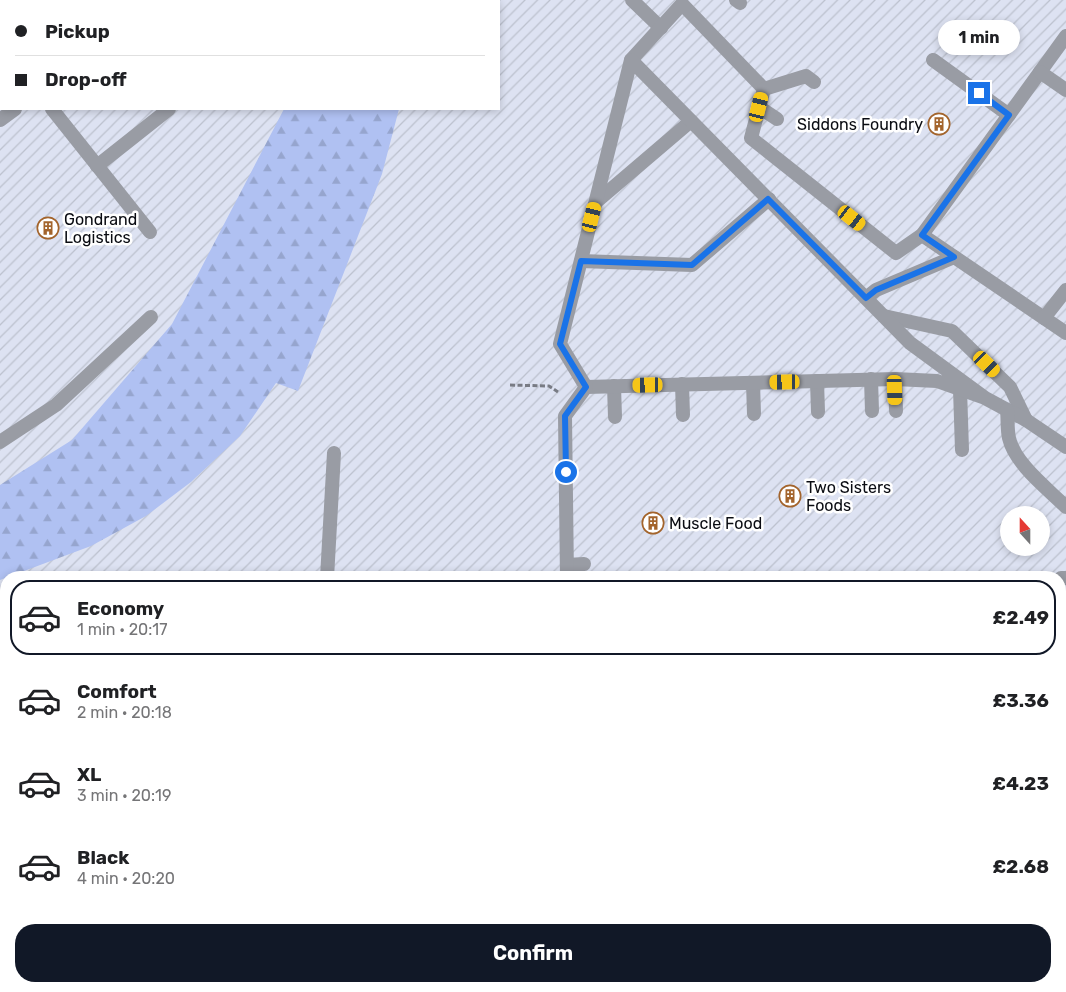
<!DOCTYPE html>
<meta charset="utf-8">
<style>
:root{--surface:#fff;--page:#f2f2f2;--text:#202124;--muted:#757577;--line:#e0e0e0;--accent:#111827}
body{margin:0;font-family:Rubik,sans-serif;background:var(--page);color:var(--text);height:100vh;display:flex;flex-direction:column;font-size:19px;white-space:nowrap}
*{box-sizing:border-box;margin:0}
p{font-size:16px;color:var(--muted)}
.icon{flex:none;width:28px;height:28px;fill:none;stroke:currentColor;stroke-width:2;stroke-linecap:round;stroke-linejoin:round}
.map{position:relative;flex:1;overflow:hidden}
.details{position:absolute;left:0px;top:571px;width:1066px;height:421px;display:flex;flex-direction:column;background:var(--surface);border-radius:20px 20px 0 0;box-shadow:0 2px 8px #0003}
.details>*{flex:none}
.top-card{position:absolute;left:0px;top:0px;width:500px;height:110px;box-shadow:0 2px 8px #0003;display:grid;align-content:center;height:110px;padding:0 15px;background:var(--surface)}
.needle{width:32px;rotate:339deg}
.buttons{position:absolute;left:1000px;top:506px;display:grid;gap:10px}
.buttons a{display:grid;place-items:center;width:50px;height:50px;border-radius:50%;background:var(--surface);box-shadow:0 2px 8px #0003;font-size:25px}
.end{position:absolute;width:22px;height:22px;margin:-11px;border:6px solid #1a73e8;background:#fff;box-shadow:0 0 0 2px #fff}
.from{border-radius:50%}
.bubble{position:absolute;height:35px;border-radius:18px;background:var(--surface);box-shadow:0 2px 8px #0003;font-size:16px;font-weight:700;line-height:35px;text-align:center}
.car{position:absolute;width:15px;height:30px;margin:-15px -8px;border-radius:6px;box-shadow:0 0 4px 1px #0007;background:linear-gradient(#f5c518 24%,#345 0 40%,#f5c518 0 76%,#345 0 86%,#f5c518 0)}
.top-card b{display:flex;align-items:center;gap:18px;height:48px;font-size:19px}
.top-card b+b{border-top:1px solid var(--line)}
.top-card i{width:12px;height:12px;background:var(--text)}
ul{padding:9px 0 0;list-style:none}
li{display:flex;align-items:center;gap:15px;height:75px;margin:0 10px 8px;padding:0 5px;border:2px solid transparent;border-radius:20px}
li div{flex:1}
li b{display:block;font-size:19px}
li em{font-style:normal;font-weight:700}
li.selected{border-color:var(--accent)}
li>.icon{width:45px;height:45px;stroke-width:1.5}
.button{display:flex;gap:10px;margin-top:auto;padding:10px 15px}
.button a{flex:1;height:58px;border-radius:20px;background:var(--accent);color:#fff;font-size:20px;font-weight:700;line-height:58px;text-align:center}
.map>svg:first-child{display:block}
</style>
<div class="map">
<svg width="1066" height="992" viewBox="0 0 1066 992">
<defs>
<pattern id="industrial-furrows" width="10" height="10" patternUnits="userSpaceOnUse" patternTransform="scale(1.25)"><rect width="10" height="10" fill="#dde2f2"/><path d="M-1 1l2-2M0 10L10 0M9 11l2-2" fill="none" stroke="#bcc1ce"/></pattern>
<pattern id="forest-firs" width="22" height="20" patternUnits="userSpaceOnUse" patternTransform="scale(1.25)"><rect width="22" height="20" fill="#b0c1f2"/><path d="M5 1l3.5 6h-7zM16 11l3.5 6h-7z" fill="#96a5ce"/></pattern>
</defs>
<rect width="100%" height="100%" fill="#eff3ff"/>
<!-- industrial -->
<path fill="url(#industrial-furrows)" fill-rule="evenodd" d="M 0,0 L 1066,0 L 1066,992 L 0,992 ZM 1,1 L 499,1 L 499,109 L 1,109 ZM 1009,515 L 1041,515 L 1041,548 L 1009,548 ZM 6,578 L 1060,578 L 1060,986 L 6,986 Z"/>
<!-- forest -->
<g fill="url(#forest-firs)">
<path d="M 284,109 L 399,109 L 382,174 L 298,391 L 276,383 L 240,436 L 191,482 L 146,516 L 91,546 L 0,580 L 0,485 L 72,440 L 172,324 Z"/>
<rect x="1060" y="882" width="6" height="36"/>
</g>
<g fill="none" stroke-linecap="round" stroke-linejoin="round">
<!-- path -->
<path stroke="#787b84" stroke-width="3" stroke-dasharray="5 2.5" stroke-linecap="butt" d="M 510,385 L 549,386 L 558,392"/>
<!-- service -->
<g stroke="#999ca4" stroke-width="14">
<path d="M 632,0 L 661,28"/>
<path d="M 736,0 L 740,3"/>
<path d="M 304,1 L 306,0"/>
<path d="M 631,60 L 682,4 L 764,89 L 751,138 L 896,253 L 922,235 L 1066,36"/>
<path d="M 933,60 L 1009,115"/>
<path d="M 1040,72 L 1066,90"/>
<path d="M 764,89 L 806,76 L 814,82"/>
<path d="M 759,107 L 777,119"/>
<path d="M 52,109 L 150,232"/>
<path d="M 0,120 L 15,109"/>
<path d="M 97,166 L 169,109"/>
<path d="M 596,202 L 691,121"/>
<path d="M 922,235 L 1066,333"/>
<path d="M 581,261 L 692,265 L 769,199"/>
<path d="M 866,298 L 876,290 L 954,257"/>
<path d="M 884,316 L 952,331 L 1010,387 L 1026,420"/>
<path d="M 1044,318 L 1066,290"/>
<path d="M 871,379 L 872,411"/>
<path d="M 895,379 L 896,411"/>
<path d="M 817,381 L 818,412"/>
<path d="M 753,383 L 754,414"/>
<path d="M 682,384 L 683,415"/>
<path d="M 614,386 L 615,417"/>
<path d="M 960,389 L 962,450"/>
<path d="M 985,398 L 937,381 L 895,379 L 586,387 L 560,344 L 631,60 L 910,343 L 985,398 L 1026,420 L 1066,447"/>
<path d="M 1007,410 C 1008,419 1007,429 1009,438 C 1015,464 1047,488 1066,507"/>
<path d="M 0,442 L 56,405 L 151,317"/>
<path d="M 567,565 L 584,564"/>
<path d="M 327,578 L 334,453"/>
<path d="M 567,578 L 565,416 L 586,387"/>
<path d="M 1061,578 L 1066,578"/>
<path d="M 0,657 L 6,662"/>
<path d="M 0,724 L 6,717"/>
<path d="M 620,986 L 621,992"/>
<path d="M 704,986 L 704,992"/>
<path d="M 1018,986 L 1019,992"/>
<path d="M 493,987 L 529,986"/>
<path d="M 73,992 L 79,986"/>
<path d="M 163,992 L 169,986"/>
<path d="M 298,992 L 307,986"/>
</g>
<!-- minor -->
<path stroke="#999ca4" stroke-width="14" d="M 0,988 L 6,992"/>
</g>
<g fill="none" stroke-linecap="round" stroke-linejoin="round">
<!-- route -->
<path stroke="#1a73e8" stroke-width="6" d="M 566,472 L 565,416 L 586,387 L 560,344 L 581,261 L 692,265 L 768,199 L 866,298 L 876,290 L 954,257 L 922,235 L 1009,115 L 979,93"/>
</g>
<!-- icons -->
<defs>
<g id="building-ring" transform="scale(1.125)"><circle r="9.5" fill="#fff" stroke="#a3642c" stroke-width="1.5"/><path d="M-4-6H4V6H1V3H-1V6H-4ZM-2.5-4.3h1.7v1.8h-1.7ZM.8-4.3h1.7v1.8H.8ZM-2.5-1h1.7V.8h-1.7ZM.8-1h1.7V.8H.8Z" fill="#a3642c"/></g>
</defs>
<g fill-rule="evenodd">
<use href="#building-ring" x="939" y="124"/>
<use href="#building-ring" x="48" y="228"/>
<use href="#building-ring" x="790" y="496"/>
<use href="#building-ring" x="653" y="523"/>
</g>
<g text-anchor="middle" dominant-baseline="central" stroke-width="5" stroke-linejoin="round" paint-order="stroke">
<!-- poi labels -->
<g font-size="16" fill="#0a0c12" stroke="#fff" text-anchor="start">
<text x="923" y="124" text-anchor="end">Siddons Foundry</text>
<text x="64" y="219">Gondrand<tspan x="64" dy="18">Logistics</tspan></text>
<text x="806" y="487">Two Sisters<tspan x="806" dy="18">Foods</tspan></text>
<text x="669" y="523">Muscle Food</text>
</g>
</g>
</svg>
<div class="buttons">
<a><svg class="needle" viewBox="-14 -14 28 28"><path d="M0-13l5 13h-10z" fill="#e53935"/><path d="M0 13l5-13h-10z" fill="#757577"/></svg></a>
</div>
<i class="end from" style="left:566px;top:472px"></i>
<i class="end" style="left:979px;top:93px"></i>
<div class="bubble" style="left:938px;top:20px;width:82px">1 min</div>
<i class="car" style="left:759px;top:107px;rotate:14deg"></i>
<i class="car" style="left:592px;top:217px;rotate:14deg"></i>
<i class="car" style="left:852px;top:218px;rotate:128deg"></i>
<i class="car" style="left:987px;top:364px;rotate:134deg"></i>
<i class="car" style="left:785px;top:382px;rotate:269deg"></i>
<i class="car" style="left:648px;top:385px;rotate:269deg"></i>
<i class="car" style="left:895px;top:390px;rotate:178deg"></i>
<div class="top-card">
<b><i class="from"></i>Pickup</b>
<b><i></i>Drop-off</b>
</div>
<section class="details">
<ul>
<li class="selected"><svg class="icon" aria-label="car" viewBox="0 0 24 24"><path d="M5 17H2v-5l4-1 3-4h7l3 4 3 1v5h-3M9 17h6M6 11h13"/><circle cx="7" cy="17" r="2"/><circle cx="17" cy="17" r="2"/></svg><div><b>Economy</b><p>1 min · 20:17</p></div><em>£2.49</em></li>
<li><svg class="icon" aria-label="car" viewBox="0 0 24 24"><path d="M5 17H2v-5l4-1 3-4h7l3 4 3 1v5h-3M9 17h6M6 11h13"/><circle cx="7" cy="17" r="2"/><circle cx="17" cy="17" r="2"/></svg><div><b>Comfort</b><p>2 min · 20:18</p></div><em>£3.36</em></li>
<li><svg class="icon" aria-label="car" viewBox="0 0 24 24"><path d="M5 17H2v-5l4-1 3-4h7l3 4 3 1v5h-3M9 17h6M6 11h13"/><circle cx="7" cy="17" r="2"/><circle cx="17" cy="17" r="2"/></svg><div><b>XL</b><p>3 min · 20:19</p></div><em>£4.23</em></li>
<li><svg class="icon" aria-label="car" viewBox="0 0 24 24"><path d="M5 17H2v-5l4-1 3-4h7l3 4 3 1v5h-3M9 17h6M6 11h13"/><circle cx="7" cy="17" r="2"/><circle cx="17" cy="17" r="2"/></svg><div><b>Black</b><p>4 min · 20:20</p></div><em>£2.68</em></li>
</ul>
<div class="button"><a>Confirm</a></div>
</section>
</div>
